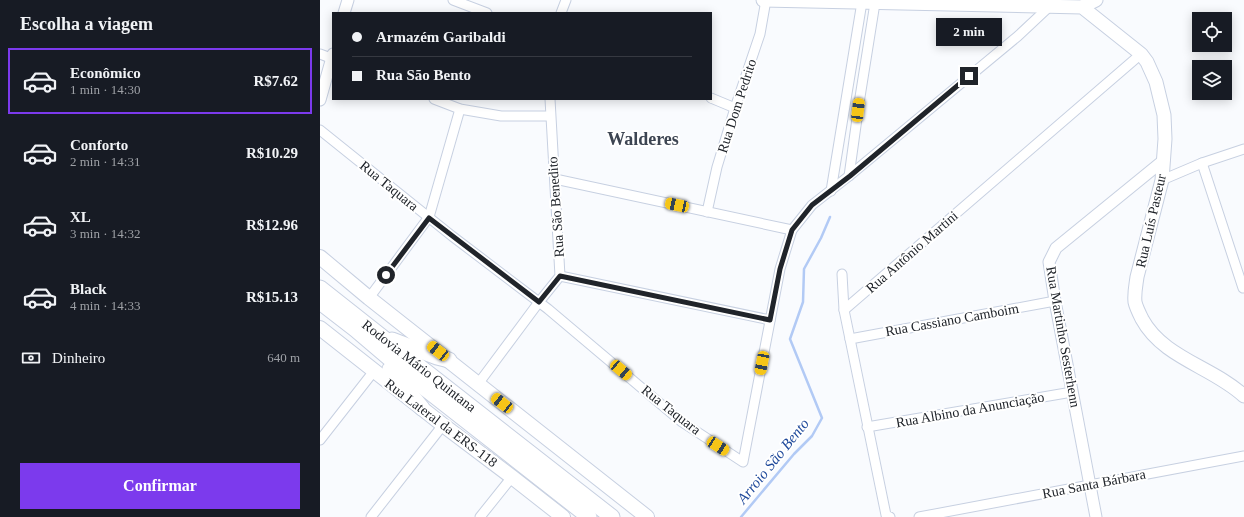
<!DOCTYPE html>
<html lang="pt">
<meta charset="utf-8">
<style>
:root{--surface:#171b24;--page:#20242c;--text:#f1f3f6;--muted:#9ea1a6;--line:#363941;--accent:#7c3aed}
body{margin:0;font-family:"Times New Roman",serif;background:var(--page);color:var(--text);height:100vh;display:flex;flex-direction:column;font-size:15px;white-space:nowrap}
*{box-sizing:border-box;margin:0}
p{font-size:13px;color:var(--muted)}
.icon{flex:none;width:22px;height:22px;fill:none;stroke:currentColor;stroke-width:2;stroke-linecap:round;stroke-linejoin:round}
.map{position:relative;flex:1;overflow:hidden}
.details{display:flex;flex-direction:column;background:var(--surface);width:320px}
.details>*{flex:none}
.hud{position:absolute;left:12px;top:12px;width:380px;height:88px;border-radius:0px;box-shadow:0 2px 10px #0003;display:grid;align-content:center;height:88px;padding:0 20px;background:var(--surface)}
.buttons{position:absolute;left:872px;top:12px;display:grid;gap:8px}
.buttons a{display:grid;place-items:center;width:40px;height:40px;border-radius:0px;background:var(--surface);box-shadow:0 2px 10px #0003;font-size:20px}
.end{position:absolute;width:18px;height:18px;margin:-9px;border:5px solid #20242a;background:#fff;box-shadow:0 0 0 2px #fff}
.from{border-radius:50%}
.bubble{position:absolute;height:28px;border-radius:0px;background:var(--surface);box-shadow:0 2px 10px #0003;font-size:13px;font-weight:600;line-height:28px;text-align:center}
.car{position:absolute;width:12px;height:24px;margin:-12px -6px;border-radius:5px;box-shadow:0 0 3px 1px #0007;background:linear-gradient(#f5c518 24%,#345 0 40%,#f5c518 0 76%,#345 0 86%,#f5c518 0)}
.hud b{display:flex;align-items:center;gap:14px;height:38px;font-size:15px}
.hud b+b{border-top:1px solid var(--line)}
.hud i{width:10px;height:10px;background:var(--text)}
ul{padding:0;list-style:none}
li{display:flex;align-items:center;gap:12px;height:66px;margin:0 8px 6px;padding:0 12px;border:2px solid transparent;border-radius:0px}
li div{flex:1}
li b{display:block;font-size:15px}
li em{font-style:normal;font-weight:600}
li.active{border-color:var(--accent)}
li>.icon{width:36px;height:36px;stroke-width:1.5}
h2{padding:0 20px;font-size:18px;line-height:48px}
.pay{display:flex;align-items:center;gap:10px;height:44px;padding:0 20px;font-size:15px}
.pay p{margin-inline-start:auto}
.button{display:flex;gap:8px;margin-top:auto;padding:8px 20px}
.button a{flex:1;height:46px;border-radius:0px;background:var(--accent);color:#fff;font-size:16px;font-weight:600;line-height:46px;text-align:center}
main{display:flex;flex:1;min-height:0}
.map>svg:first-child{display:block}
</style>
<main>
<section class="details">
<h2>Escolha a viagem</h2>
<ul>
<li class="active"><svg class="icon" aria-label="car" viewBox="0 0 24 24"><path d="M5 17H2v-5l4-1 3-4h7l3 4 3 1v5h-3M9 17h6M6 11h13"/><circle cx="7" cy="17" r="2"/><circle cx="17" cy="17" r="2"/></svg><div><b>Econômico</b><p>1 min · 14:30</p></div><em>R$7.62</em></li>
<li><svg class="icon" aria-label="car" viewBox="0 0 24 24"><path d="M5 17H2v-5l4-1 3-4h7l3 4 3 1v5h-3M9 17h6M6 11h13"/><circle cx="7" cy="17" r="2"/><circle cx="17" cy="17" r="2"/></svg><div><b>Conforto</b><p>2 min · 14:31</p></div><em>R$10.29</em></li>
<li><svg class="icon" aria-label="car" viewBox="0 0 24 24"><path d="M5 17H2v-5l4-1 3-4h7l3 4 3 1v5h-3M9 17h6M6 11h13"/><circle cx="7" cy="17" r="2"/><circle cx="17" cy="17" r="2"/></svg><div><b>XL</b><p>3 min · 14:32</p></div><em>R$12.96</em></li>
<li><svg class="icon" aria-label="car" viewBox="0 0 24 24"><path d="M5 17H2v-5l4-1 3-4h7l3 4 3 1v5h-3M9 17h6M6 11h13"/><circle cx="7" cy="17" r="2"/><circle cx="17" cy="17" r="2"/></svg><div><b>Black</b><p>4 min · 14:33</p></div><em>R$15.13</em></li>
</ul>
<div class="pay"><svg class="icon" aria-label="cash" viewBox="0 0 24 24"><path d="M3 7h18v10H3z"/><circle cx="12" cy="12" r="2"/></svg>Dinheiro<p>640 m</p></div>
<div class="button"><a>Confirmar</a></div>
</section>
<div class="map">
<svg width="924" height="517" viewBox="0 0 924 517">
<rect width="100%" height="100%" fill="#f9fbfe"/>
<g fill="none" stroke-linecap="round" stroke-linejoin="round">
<!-- stream -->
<path stroke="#b2caf5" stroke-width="2.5" d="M 421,517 L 474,454 L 492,436 L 502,418 L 470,339 L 483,302 L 484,269 L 501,238 L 510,217"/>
<!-- minor casing -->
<g stroke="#c7d0e1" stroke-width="11">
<g id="minor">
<path d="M 133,0 L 167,13"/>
<path d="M 241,13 L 246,0"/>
<path d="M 0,54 L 13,59"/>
<path d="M 391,98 L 415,108"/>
<path d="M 114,99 L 140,109 L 181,116 L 230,116"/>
<path d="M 0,130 L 132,236 L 228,309 L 362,422 L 423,462 L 460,269 L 472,230 L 492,205 L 529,176 L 698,36 L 730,6"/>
<path d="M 882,163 L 923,288"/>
<path d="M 529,176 L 540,97 L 555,3"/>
<path d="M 235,179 L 472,230"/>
<path d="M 842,180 L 882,163 L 924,149"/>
<path d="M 511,191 L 542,2"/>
<path d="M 387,212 L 397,167 L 415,108 L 440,34 L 446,0"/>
<path d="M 522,274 L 524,310 L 530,339 L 566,515 L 570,517"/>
<path d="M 240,276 L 450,320"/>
<path d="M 49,298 L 109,217 L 140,109"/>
<path d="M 524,310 L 821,54"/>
<path d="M 530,339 L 735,301"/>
<path d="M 158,384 L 219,302 L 240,276 L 230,99"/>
<path d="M 547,427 L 752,392"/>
<path d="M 0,440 L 54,371"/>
<path d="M 51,517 L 123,425"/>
<path d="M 160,517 L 192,477"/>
<path d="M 599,517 L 924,456"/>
</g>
</g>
<!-- tertiary casing -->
<g stroke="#c7d0e1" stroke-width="13">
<g id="tertiary">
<path d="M 24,13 L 28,0"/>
<path d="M 0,100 L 13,54"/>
<path d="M 776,517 L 735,301 L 729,262 L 736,248 L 844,160"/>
</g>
</g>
<!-- secondary casing -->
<g stroke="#c7d0e1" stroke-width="15">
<g id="secondary">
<path d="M 443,0 L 762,7 L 821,54 L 827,62 L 836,82 L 844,115 L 845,139 L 842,180 L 817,277 C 816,285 814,293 815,302 C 816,307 819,313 822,319 C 843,358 893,367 924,396"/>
<path d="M 762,7 L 776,0"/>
</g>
</g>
<!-- primary casing -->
<g stroke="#c7d0e1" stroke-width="16">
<g id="primary">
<path d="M 0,257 L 49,298 L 327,517"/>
<path d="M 0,328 L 123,425 L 192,477 L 243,517"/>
</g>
</g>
<!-- trunk casing -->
<g stroke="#c7d0e1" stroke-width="17">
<g id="trunk">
<path d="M 0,288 L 100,367 L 292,517"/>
<path d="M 0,302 L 35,329 L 102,386 L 269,517"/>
<path d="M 72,340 L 117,357 L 129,360"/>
<path d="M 70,369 L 102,408"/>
</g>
</g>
<!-- minor -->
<use href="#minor" stroke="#fff" stroke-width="9"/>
<!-- tertiary -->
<use href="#tertiary" stroke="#fff" stroke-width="11"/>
<!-- secondary -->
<use href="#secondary" stroke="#fff" stroke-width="13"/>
<!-- primary -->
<use href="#primary" stroke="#fff" stroke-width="14"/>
<!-- trunk -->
<use href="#trunk" stroke="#fff" stroke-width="15"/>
</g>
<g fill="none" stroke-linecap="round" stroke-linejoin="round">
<!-- route -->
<path stroke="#20242a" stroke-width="5" d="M 66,275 L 109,218 L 219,302 L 240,276 L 450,320 L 460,269 L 472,230 L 492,205 L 530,176 L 649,76"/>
</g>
<g text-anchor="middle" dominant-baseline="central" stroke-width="4" stroke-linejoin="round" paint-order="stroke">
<!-- street labels -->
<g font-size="14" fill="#20242a" stroke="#fff">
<text transform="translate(417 106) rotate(-72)">Rua Dom Pedrito</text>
<text transform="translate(69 186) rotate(39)">Rua Taquara</text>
<text transform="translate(236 207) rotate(-94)">Rua São Benedito</text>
<text transform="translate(831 221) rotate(-77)">Rua Luís Pasteur</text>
<text transform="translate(592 252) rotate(-41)">Rua Antônio Martini</text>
<text transform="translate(632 320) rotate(-10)">Rua Cassiano Camboim</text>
<text transform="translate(743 337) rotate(80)">Rua Martinho Sesterhenn</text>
<text transform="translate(99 366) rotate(38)">Rodovia Mário Quintana</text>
<text transform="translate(351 410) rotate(38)">Rua Taquara</text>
<text transform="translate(650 410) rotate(-10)">Rua Albino da Anunciação</text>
<text transform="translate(121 423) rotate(37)">Rua Lateral da ERS-118</text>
<text transform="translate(774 484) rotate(-11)">Rua Santa Bárbara</text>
</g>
<!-- water labels -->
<g font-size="15" font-style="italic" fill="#204a9b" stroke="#fff">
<text transform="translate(453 461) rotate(-51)">Arroio São Bento</text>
</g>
<!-- district labels -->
<g font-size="18" font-weight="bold" fill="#3d4552" stroke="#fff">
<text x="323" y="139">Walderes</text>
</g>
</g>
</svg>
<div class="buttons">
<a><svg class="icon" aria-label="locate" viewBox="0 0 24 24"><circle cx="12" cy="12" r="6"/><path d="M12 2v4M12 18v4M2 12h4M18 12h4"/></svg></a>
<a><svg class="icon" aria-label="layers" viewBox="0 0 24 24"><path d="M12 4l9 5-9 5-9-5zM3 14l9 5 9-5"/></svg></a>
</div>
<i class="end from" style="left:66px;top:275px"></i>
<i class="end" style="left:649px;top:76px"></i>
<div class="bubble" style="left:616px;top:18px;width:66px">2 min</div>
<i class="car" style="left:538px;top:110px;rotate:7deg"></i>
<i class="car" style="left:357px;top:205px;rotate:282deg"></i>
<i class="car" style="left:118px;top:351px;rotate:308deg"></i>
<i class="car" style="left:442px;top:363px;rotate:191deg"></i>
<i class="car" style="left:301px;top:370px;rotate:130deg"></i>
<i class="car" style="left:182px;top:403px;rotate:308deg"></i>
<i class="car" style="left:398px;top:446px;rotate:123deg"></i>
<div class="hud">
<b><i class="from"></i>Armazém Garibaldi</b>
<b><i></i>Rua São Bento</b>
</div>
</div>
</main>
